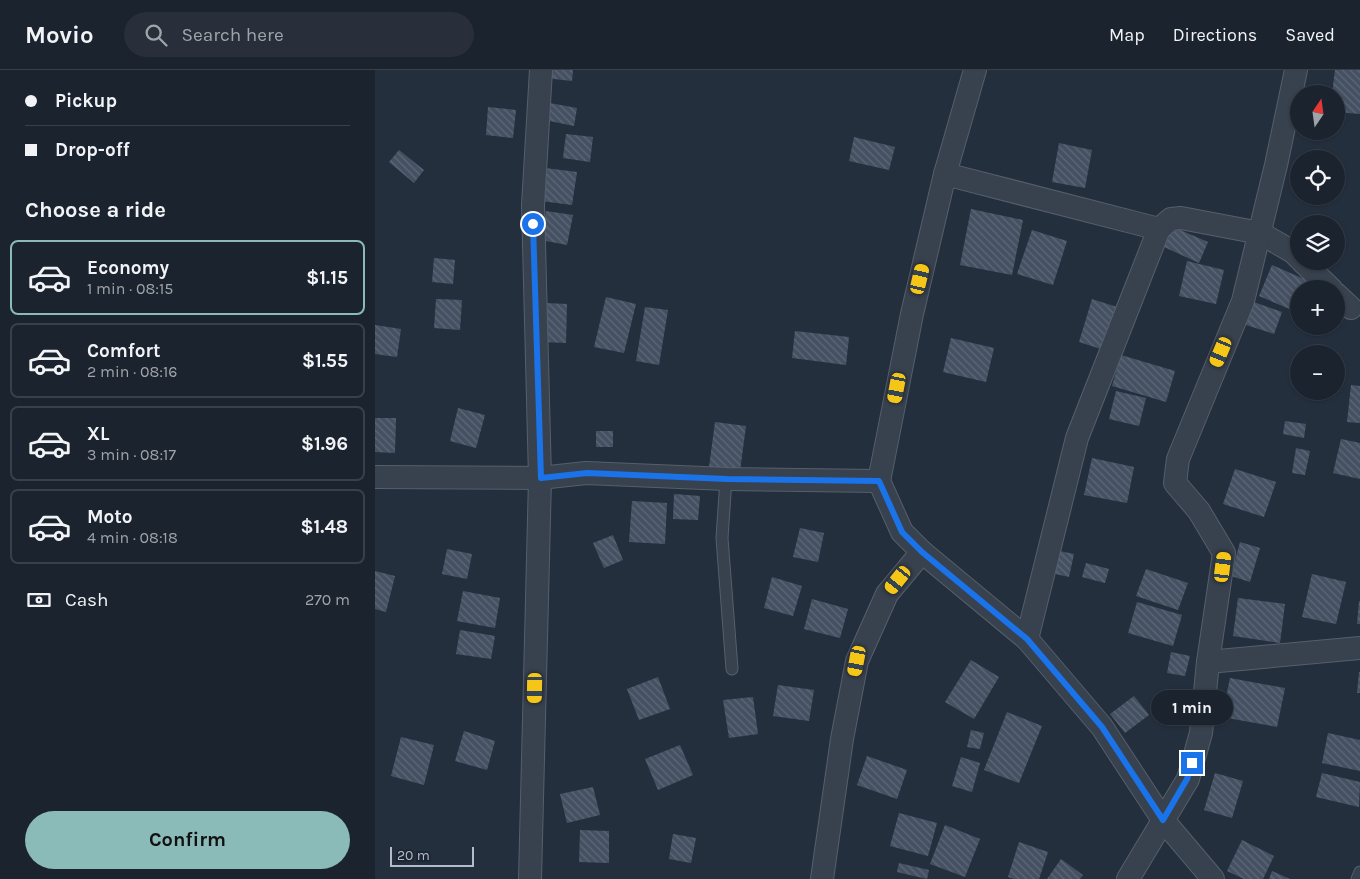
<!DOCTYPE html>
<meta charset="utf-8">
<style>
:root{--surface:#1b232e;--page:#282f3a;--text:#f1f3f6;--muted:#a0a4aa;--line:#39404a;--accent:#8bbbb9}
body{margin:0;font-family:Karla,sans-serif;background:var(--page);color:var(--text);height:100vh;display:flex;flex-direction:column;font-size:19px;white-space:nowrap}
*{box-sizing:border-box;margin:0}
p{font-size:16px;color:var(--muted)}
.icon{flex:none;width:28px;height:28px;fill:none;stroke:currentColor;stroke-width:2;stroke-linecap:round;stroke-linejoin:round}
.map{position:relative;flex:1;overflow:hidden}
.panel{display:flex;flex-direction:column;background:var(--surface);width:375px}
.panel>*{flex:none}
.top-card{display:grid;align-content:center;height:110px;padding:0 25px;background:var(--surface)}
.needle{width:32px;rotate:13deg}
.buttons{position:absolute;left:915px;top:15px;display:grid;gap:10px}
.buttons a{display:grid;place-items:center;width:55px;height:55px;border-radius:50%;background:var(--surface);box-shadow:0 1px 4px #0004,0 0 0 1px var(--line);font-size:25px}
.scale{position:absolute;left:15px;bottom:12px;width:84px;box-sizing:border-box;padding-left:5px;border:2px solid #b4bcc9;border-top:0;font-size:14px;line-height:18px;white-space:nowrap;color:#b4bcc9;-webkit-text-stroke:4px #1d2633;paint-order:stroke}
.end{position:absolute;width:22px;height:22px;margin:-11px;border:6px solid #1a73e8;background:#fff;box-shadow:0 0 0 2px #fff}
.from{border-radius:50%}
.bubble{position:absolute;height:35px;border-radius:18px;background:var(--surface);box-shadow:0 1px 4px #0004,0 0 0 1px var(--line);font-size:16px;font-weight:700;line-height:35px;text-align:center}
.car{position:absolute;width:15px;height:30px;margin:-15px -8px;border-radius:6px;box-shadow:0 0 4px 1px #0007;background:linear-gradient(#f5c518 24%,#345 0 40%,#f5c518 0 76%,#345 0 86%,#f5c518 0)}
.top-card b{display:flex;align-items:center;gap:18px;height:48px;font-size:19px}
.top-card b+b{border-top:1px solid var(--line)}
.top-card i{width:12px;height:12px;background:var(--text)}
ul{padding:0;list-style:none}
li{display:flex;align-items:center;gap:15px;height:75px;margin:0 10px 8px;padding:0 15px;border:2px solid var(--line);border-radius:8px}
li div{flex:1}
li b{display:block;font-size:19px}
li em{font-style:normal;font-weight:700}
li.selected{border-color:var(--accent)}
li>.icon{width:45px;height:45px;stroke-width:1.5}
h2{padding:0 25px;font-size:22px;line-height:60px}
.pay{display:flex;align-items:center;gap:12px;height:55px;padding:0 25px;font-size:19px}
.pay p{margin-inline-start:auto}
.primary-button{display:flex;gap:10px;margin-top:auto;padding:10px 25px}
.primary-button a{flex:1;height:58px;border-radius:30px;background:var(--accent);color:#111;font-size:20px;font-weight:700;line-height:58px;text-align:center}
header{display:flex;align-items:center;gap:30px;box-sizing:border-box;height:70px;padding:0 25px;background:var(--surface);border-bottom:1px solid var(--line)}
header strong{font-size:24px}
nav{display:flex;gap:28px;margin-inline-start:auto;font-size:18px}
.search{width:350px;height:45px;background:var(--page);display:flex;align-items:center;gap:12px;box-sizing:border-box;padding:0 18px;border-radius:28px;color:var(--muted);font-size:19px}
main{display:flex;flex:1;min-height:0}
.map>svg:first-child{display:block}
</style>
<header>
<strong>Movio</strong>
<div class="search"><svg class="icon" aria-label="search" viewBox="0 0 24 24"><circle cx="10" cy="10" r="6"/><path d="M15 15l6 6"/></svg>Search here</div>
<nav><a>Map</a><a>Directions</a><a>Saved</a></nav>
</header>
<main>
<section class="panel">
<div class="top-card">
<b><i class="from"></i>Pickup</b>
<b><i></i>Drop-off</b>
</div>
<h2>Choose a ride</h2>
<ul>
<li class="selected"><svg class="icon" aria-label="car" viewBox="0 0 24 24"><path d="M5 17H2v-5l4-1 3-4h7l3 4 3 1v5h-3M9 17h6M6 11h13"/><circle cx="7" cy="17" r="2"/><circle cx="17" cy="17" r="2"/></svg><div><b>Economy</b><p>1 min · 08:15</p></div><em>$1.15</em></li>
<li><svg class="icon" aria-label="car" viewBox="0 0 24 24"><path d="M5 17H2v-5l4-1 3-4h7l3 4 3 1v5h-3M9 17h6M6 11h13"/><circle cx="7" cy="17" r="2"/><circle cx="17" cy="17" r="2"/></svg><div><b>Comfort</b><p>2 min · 08:16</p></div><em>$1.55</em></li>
<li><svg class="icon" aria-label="car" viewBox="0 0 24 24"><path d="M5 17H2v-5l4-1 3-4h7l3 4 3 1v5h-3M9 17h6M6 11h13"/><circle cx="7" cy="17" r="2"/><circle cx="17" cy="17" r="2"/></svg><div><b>XL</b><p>3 min · 08:17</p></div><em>$1.96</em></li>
<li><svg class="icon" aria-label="car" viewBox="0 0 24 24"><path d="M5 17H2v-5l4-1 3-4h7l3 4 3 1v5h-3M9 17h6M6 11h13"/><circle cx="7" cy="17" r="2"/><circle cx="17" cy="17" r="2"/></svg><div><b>Moto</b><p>4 min · 08:18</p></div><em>$1.48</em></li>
</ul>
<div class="pay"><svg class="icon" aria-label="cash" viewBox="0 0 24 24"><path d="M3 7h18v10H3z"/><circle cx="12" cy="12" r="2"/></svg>Cash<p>270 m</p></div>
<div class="primary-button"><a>Confirm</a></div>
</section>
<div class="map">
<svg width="985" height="809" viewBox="0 0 985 809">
<defs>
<pattern id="building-back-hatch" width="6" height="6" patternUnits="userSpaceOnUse" patternTransform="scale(1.25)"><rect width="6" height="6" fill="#455162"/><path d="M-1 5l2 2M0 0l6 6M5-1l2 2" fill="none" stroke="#5d6877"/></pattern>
</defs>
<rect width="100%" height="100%" fill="#242f3e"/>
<!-- building -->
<g fill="url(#building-back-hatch)">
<path d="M 171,0 L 198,0 L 197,11 L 170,8 Z"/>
<path d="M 960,0 L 985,0 L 985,44 L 961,42 L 961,24 L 957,24 Z"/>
<path d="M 169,32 L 202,38 L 199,56 L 165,49 Z"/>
<path d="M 113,37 L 141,40 L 138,68 L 111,65 Z"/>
<path d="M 191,64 L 218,67 L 215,92 L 188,88 Z"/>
<path d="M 479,67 L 520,77 L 514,100 L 474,91 Z"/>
<path d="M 684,73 L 717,80 L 710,118 L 677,112 Z"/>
<path d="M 24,80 L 49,100 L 39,113 L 14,92 Z"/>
<path d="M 170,98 L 202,102 L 197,135 L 166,131 Z"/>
<path d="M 596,139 L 648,150 L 637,205 L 585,195 Z"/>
<path d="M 171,141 L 198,145 L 192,175 L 166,170 Z"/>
<path d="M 798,157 L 833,172 L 824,193 L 789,177 Z"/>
<path d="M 657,160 L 692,171 L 678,215 L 642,204 Z"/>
<path d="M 59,188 L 80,190 L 78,214 L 57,212 Z"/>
<path d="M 812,191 L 849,200 L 841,234 L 804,226 Z"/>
<path d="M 897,195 L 943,215 L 942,219 L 924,219 L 924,243 L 884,226 Z"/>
<path d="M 231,227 L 261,234 L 249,283 L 219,277 Z"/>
<path d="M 61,229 L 87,230 L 85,260 L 59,258 Z"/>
<path d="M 717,229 L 745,238 L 732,281 L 704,272 Z"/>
<path d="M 876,231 L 907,242 L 899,264 L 868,254 Z"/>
<path d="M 170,233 L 192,234 L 191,273 L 168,272 Z"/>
<path d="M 270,237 L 293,240 L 284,295 L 261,291 Z"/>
<path d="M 0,255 L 26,259 L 22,287 L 0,284 Z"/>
<path d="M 420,261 L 474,267 L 471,295 L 417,288 Z"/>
<path d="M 576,268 L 619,278 L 611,312 L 568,302 Z"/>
<path d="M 746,285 L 800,301 L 791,332 L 737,316 Z"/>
<path d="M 976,315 L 985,316 L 985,353 L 972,352 Z"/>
<path d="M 741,321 L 771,328 L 764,356 L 734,349 Z"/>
<path d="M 83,338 L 110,345 L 101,378 L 75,371 Z"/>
<path d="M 0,348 L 21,348 L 20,383 L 0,382 Z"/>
<path d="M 910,351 L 931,354 L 929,368 L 908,364 Z"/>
<path d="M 340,352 L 371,356 L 365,401 L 334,397 Z"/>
<rect x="221" y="361" width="17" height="16"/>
<path d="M 966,369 L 985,373 L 985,409 L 958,403 Z"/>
<path d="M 921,378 L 935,381 L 930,405 L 917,403 Z"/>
<path d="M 717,388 L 759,397 L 752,433 L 709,425 Z"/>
<path d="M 860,399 L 901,412 L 889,447 L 848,434 Z"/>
<path d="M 299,424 L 325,426 L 323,450 L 298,449 Z"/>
<path d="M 257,431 L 292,433 L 290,474 L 254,472 Z"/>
<path d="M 425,458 L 449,463 L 443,492 L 418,487 Z"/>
<path d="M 238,465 L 248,490 L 229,498 L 218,473 Z"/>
<path d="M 865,472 L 885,478 L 875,512 L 856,506 Z"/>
<path d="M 72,479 L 97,484 L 92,509 L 67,504 Z"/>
<path d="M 680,480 L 699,484 L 694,507 L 676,503 Z"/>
<path d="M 711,493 L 734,499 L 730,513 L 707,507 Z"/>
<path d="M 771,499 L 813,513 L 803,540 L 761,526 Z"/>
<path d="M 0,501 L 20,506 L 11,542 L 0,539 Z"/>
<path d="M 937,504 L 971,512 L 961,554 L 927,547 Z"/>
<path d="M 397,507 L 427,516 L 418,546 L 389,538 Z"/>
<path d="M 88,521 L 125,528 L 120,558 L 82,551 Z"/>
<path d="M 863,528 L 910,534 L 905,573 L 858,566 Z"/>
<path d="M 437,529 L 473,539 L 465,568 L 429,559 Z"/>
<path d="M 984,531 L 985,531 L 985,554 L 982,554 Z"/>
<path d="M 762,532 L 807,545 L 798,576 L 753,563 Z"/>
<path d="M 85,560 L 120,566 L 116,589 L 81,584 Z"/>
<path d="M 796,582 L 815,586 L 810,606 L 792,603 Z"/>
<path d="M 596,590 L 624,607 L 599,649 L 570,632 Z"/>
<path d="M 984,602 L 985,602 L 985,623 L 982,623 Z"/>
<path d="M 283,607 L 295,639 L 264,650 L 252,619 Z"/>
<path d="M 855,608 L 910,618 L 902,657 L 847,647 Z"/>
<path d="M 403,615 L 439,620 L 434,651 L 398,646 Z"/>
<path d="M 759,626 L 774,645 L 750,663 L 735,644 Z"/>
<path d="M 378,627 L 383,664 L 354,668 L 348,630 Z"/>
<path d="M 632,642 L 667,656 L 644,713 L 609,700 Z"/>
<path d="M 596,660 L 609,663 L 605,679 L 592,677 Z"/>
<path d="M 89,661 L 120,671 L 112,700 L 80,691 Z"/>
<path d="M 953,663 L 985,670 L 985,701 L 947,693 Z"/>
<path d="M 26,667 L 59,675 L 49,715 L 16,706 Z"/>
<path d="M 305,675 L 318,705 L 283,720 L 270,689 Z"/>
<path d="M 492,686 L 532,700 L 522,729 L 482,715 Z"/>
<path d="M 586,687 L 605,693 L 597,722 L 577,716 Z"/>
<path d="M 840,703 L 868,711 L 857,748 L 829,740 Z"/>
<path d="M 947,703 L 985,712 L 984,737 L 941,727 Z"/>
<path d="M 218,717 L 225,745 L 192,753 L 185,724 Z"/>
<path d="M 524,743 L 562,753 L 553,786 L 515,776 Z"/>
<path d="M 570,755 L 605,769 L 590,807 L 555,794 Z"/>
<path d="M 205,760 L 234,761 L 234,793 L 204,792 Z"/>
<path d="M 298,764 L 321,768 L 316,793 L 294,789 Z"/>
<path d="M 867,770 L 899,786 L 888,809 L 869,809 L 852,801 Z"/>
<path d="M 644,772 L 673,782 L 664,809 L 639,809 L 633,807 Z"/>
<path d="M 686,789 L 708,805 L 705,809 L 672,809 Z"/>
<path d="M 524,793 L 554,800 L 552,809 L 522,802 Z"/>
<path d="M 897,801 L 915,809 L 894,809 Z"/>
</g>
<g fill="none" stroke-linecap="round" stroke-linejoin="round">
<!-- service casing -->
<g stroke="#565f6c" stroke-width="13">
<g id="service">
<path d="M 351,409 L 347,468 L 357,599"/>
<path d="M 982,809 L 985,802"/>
</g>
</g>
<!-- minor casing -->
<g stroke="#565f6c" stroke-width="24">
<g id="minor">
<path d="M 570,104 L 784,159 L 796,149 L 806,148 L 885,163 L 918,182 L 924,188"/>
<path d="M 927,191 L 956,219"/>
<path d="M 961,224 L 976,238"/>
<path d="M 0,407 L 165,408 L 211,403 L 351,409 L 504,411 L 527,462 L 547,482 L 652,569 L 727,657 L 788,750 L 838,809"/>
<path d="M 504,411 L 537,244 L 570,104 L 600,0"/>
<path d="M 652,569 L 702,368 L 784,159"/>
<path d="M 833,592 L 985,578"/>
<path d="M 155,809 L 165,408 L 158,135 L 166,0"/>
<path d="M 447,809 L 467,669 L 482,591 L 512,524 L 547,482"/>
<path d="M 753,809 L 813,709 L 826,663 L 833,592 L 849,483 L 824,441 L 800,413 L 803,389 L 868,231 L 901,95 L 921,0"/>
</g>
</g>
<!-- service -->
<use href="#service" stroke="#38414e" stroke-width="11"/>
<!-- minor -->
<use href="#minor" stroke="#38414e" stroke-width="22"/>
</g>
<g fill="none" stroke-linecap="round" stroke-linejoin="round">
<!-- route -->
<path stroke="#1a73e8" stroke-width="6" d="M 158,154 L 166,408 L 212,403 L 352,409 L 504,411 L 527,462 L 547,482 L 652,569 L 727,657 L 788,750 L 812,709 L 817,693"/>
</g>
</svg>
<div class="buttons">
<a><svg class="needle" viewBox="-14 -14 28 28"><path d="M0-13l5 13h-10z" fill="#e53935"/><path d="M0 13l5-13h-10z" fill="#a0a4aa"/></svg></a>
<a><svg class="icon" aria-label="locate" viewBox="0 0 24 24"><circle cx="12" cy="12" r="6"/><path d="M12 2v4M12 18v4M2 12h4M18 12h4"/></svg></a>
<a><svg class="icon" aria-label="layers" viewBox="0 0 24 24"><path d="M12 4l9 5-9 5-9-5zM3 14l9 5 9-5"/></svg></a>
<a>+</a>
<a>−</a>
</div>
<div class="scale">20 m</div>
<i class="end from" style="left:158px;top:154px"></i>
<i class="end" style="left:817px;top:693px"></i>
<div class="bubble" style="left:776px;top:620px;width:82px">1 min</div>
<i class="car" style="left:545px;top:209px;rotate:13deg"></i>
<i class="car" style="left:846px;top:282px;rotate:203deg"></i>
<i class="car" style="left:522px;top:318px;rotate:191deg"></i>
<i class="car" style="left:848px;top:497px;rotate:7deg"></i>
<i class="car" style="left:523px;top:510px;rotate:219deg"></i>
<i class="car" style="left:482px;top:591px;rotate:191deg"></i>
<i class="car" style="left:160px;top:618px;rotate:181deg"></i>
</div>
</main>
